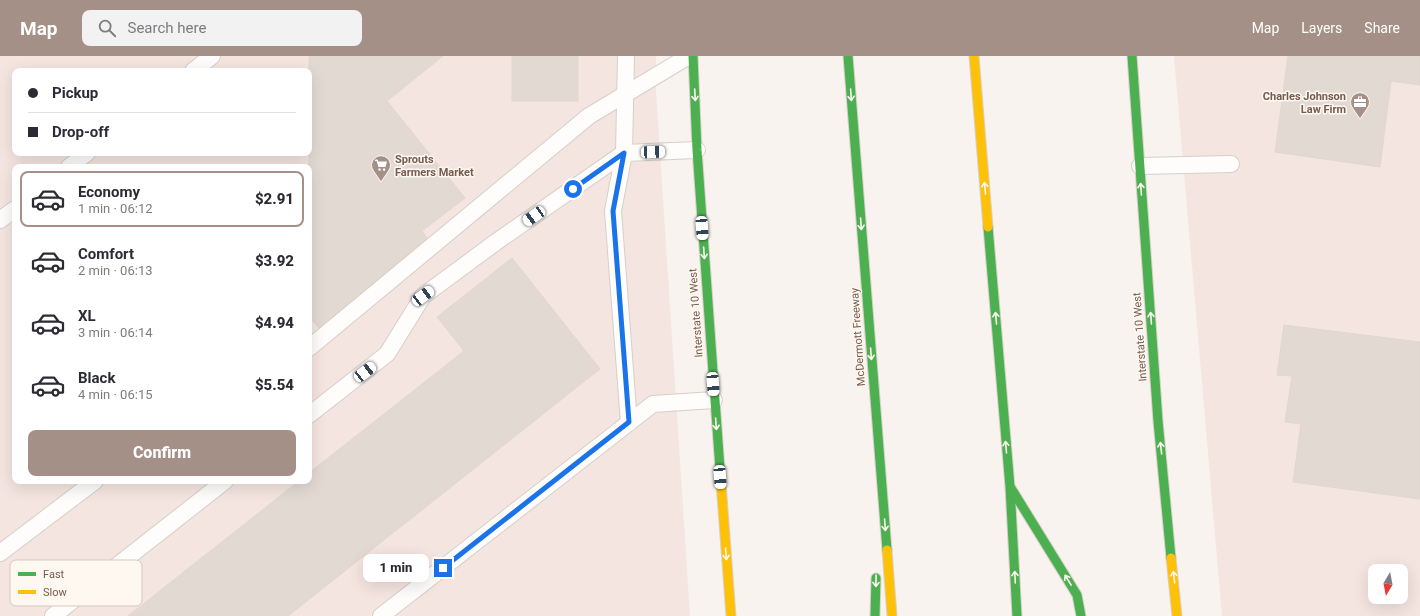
<!DOCTYPE html>
<meta charset="utf-8">
<style>
:root{--surface:#fff;--page:#f2f2f3;--text:#2b2b33;--muted:#7c7c81;--line:#e1e1e2;--accent:#a49086}
body{margin:0;font-family:Roboto,sans-serif;background:var(--page);color:var(--text);height:100vh;display:flex;flex-direction:column;font-size:15px;white-space:nowrap}
*{box-sizing:border-box;margin:0}
p{font-size:13px;color:var(--muted)}
.icon{flex:none;width:22px;height:22px;fill:none;stroke:currentColor;stroke-width:2;stroke-linecap:round;stroke-linejoin:round}
.map{position:relative;flex:1;overflow:hidden}
.sheet{position:absolute;left:12px;top:108px;width:300px;height:320px;display:flex;flex-direction:column;background:var(--surface);border-radius:8px;box-shadow:0 4px 16px #0002}
.sheet>*{flex:none}
.guide{position:absolute;left:12px;top:12px;width:300px;height:88px;border-radius:8px;box-shadow:0 4px 16px #0002;display:grid;align-content:center;height:88px;padding:0 16px;background:var(--surface)}
.needle{width:26px;rotate:190deg}
.buttons{position:absolute;left:1368px;top:508px;display:grid;gap:8px}
.buttons a{display:grid;place-items:center;width:40px;height:40px;border-radius:8px;background:var(--surface);box-shadow:0 4px 16px #0002;font-size:20px}
.end{position:absolute;width:18px;height:18px;margin:-9px;border:5px solid #1a73e8;background:#fff;box-shadow:0 0 0 2px #fff}
.from{border-radius:50%}
.bubble{position:absolute;height:28px;border-radius:8px;background:var(--surface);box-shadow:0 4px 16px #0002;font-size:13px;font-weight:800;line-height:28px;text-align:center}
.car{position:absolute;width:12px;height:24px;margin:-12px -6px;border-radius:5px;box-shadow:0 0 3px 1px #0007;background:linear-gradient(#fff 24%,#345 0 40%,#fff 0 76%,#345 0 86%,#fff 0)}
.guide b{display:flex;align-items:center;gap:14px;height:38px;font-size:15px}
.guide b+b{border-top:1px solid var(--line)}
.guide i{width:10px;height:10px;background:var(--text)}
ul{padding:7px 0 0;list-style:none}
li{display:flex;align-items:center;gap:12px;height:56px;margin:0 8px 6px;padding:0 8px;border:2px solid transparent;border-radius:8px}
li div{flex:1}
li b{display:block;font-size:15px}
li em{font-style:normal;font-weight:800}
li.active{border-color:var(--accent)}
li>.icon{width:36px;height:36px;stroke-width:1.5}
.cta{display:flex;gap:8px;margin-top:auto;padding:8px 16px}
.cta a{flex:1;height:46px;border-radius:8px;background:var(--accent);color:#fff;font-size:16px;font-weight:800;line-height:46px;text-align:center}
header{display:flex;align-items:center;gap:24px;box-sizing:border-box;height:56px;padding:0 20px;background:var(--accent);color:#fff}
header strong{font-size:19px}
nav{display:flex;gap:22px;margin-inline-start:auto;font-size:14px}
.search{width:280px;height:36px;background:var(--page);display:flex;align-items:center;gap:10px;box-sizing:border-box;padding:0 14px;border-radius:8px;color:var(--muted);font-size:15px}
.map>svg:first-child{display:block}
</style>
<header>
<strong>Map</strong>
<div class="search"><svg class="icon" aria-label="search" viewBox="0 0 24 24"><circle cx="10" cy="10" r="6"/><path d="M15 15l6 6"/></svg>Search here</div>
<nav><a>Map</a><a>Layers</a><a>Share</a></nav>
</header>
<div class="map">
<svg width="1420" height="560" viewBox="0 0 1420 560">
<rect width="100%" height="100%" fill="#f8f3ee"/>
<!-- commercial -->
<g fill="#f5e5e0" fill-rule="evenodd">
<path d="M 0,0 L 656,0 L 656,35 L 690,560 L 0,560 ZM 15,15 L 309,15 L 309,97 L 15,97 ZM 15,111 L 309,111 L 309,425 L 15,425 Z"/>
<path d="M 1174,0 L 1420,0 L 1420,560 L 1222,560 ZM 1375,515 L 1401,515 L 1401,541 L 1375,541 Z"/>
</g>
<!-- building -->
<g fill="#e2d9d3" stroke="#e1d6d0">
<path d="M 309,0 L 443,0 L 387,45 L 465,142 L 422,175 L 427,182 L 319,272 L 309,260 Z"/>
<rect x="512" y="0" width="66" height="45"/>
<path d="M 1288,0 L 1420,0 L 1420,29 L 1391,25 L 1380,111 L 1275,96 Z"/>
<path d="M 512,202 L 600,313 L 288,560 L 128,560 L 299,425 L 309,425 L 309,417 L 464,295 L 437,261 Z"/>
<path d="M 1284,269 L 1420,286 L 1420,443 L 1293,426 L 1301,368 L 1285,366 L 1292,320 L 1277,319 Z"/>
</g>
<g fill="none" stroke-linecap="round" stroke-linejoin="round">
<!-- lane casing -->
<g stroke="#d5cfc9" stroke-width="18">
<g id="lane">
<path d="M 626,0 L 624,97 L 613,155 L 629,367"/>
<path d="M 193,15 L 212,0"/>
<path d="M 1140,110 L 1231,108"/>
<path d="M 69,111 L 87,97"/>
<path d="M 0,164 L 15,153"/>
<path d="M 309,292 L 589,60 L 689,0"/>
<path d="M 309,359 L 387,298 L 423,240 L 496,186 L 624,97 L 697,94"/>
<path d="M 0,497 L 95,425"/>
<path d="M 53,560 L 225,425"/>
<path d="M 381,560 L 653,348 L 714,344"/>
</g>
</g>
<!-- fast casing -->
<g stroke="#d8d0ca" stroke-width="11">
<g id="fast">
<path d="M 693,0 L 697,94 L 721,427"/>
<path d="M 848,0 L 887,494"/>
<path d="M 1132,0 L 1158,365 L 1171,502"/>
<path d="M 988,171 L 1010,431 L 1017,560"/>
<path d="M 1011,432 L 1077,539 L 1081,560"/>
<path d="M 875,560 L 876,522"/>
</g>
</g>
<!-- slow casing -->
<g stroke="#d8d0ca" stroke-width="11">
<g id="slow">
<path d="M 974,0 L 988,171"/>
<path d="M 721,427 L 731,560"/>
<path d="M 887,494 L 892,560"/>
<path d="M 1171,502 L 1177,560"/>
</g>
</g>
<!-- lane -->
<use href="#lane" stroke="#fefdfc" stroke-width="16"/>
<!-- fast -->
<use href="#fast" stroke="#4caf50" stroke-width="9"/>
<!-- slow -->
<use href="#slow" stroke="#ffc107" stroke-width="9"/>
</g>
<!-- one-way arrows -->
<defs><path id="oneway-shaft" d="M-6 0H5M1.5-3L5.5 0L1.5 3" fill="none" stroke-width="1.6" stroke-linecap="round" stroke-linejoin="round"/></defs>
<g stroke="#fef8f1">
<use href="#oneway-shaft" transform="translate(695 39) rotate(87)"/>
<use href="#oneway-shaft" transform="translate(851 39) rotate(86)"/>
<use href="#oneway-shaft" transform="translate(985 132) rotate(-95)"/>
<use href="#oneway-shaft" transform="translate(1141 133) rotate(-94)"/>
<use href="#oneway-shaft" transform="translate(861 168) rotate(86)"/>
<use href="#oneway-shaft" transform="translate(704 197) rotate(86)"/>
<use href="#oneway-shaft" transform="translate(996 262) rotate(-95)"/>
<use href="#oneway-shaft" transform="translate(1151 262) rotate(-94)"/>
<use href="#oneway-shaft" transform="translate(871 298) rotate(86)"/>
<use href="#oneway-shaft" transform="translate(716 368) rotate(86)"/>
<use href="#oneway-shaft" transform="translate(1006 391) rotate(-95)"/>
<use href="#oneway-shaft" transform="translate(1161 392) rotate(-96)"/>
<use href="#oneway-shaft" transform="translate(885 469) rotate(86)"/>
<use href="#oneway-shaft" transform="translate(726 498) rotate(86)"/>
<use href="#oneway-shaft" transform="translate(1015 521) rotate(-93)"/>
<use href="#oneway-shaft" transform="translate(1174 521) rotate(-96)"/>
<use href="#oneway-shaft" transform="translate(1068 524) rotate(-122)"/>
<use href="#oneway-shaft" transform="translate(876 525) rotate(91)"/>
</g>
<g fill="none" stroke-linecap="round" stroke-linejoin="round">
<!-- route -->
<path stroke="#1a73e8" stroke-width="5" d="M 443,512 L 629,366 L 613,155 L 624,97 L 573,133"/>
</g>
<!-- icons -->
<defs>
<g id="office-pin" transform="scale(1)"><path d="M0 17L-7.5 6A9.5 9.5 0 1 1 7.5 6Z" fill="#a49086" stroke="#fef8f1"/><path d="M-6-3h4V-5.5h4V-3h4V5H-6ZM-1-4.5V-3h2v-1.5ZM-6 0V1H6V0Z" fill="#fff"/></g>
<g id="supermarket-pin" transform="scale(1)"><path d="M0 17L-7.5 6A9.5 9.5 0 1 1 7.5 6Z" fill="#a49086" stroke="#fef8f1"/><path d="M-6-5.5h2.5l.6 2H6L4.5 2H-2.5L-4.4-4H-6ZM-1.5 3.2a1.3 1.3 0 1 0 .1 0ZM3 3.2a1.3 1.3 0 1 0 .1 0Z" fill="#fff"/></g>
</defs>
<g fill-rule="evenodd">
<use href="#office-pin" x="1360" y="46"/>
<use href="#supermarket-pin" x="381" y="109"/>
</g>
<g text-anchor="middle" dominant-baseline="central" stroke-width="3" stroke-linejoin="round" paint-order="stroke">
<!-- poi labels -->
<g font-size="11" font-weight="bold" fill="#765a4e" stroke="#fef8f1" text-anchor="end">
<text x="1346" y="40">Charles Johnson<tspan x="1346" dy="13">Law Firm</tspan></text>
<text x="395" y="103" text-anchor="start">Sprouts<tspan x="395" dy="13">Farmers Market</tspan></text>
</g>
<!-- street labels -->
<g font-size="11" fill="#765a4e" stroke="#fef8f1">
<text transform="translate(696 257) rotate(-94)">Interstate 10 West</text>
<text transform="translate(858 281) rotate(-94)">McDermott Freeway</text>
<text transform="translate(1140 281) rotate(-94)">Interstate 10 West</text>
</g>
</g>
<!-- legend -->
<rect x="10" y="504" width="132" height="46" rx="6" fill="#fef8f1" stroke="#d5c9c0" stroke-width="1"/>
<rect x="18" y="516" width="18" height="4" fill="#4caf50"/>
<rect x="18" y="534" width="18" height="4" fill="#ffc107"/>
<g font-size="11" fill="#765a4e">
<text x="43" y="522">Fast</text>
<text x="43" y="540">Slow</text>
</g>
</svg>
<div class="buttons">
<a><svg class="needle" viewBox="-14 -14 28 28"><path d="M0-13l5 13h-10z" fill="#e53935"/><path d="M0 13l5-13h-10z" fill="#7c7c81"/></svg></a>
</div>
<i class="end from" style="left:573px;top:133px"></i>
<i class="end" style="left:443px;top:512px"></i>
<div class="bubble" style="left:363px;top:498px;width:66px">1 min</div>
<i class="car" style="left:653px;top:96px;rotate:88deg"></i>
<i class="car" style="left:534px;top:160px;rotate:235deg"></i>
<i class="car" style="left:702px;top:172px;rotate:176deg"></i>
<i class="car" style="left:423px;top:240px;rotate:53deg"></i>
<i class="car" style="left:365px;top:316px;rotate:52deg"></i>
<i class="car" style="left:713px;top:328px;rotate:176deg"></i>
<i class="car" style="left:720px;top:421px;rotate:176deg"></i>
<div class="guide">
<b><i class="from"></i>Pickup</b>
<b><i></i>Drop-off</b>
</div>
<section class="sheet">
<ul>
<li class="active"><svg class="icon" aria-label="car" viewBox="0 0 24 24"><path d="M5 17H2v-5l4-1 3-4h7l3 4 3 1v5h-3M9 17h6M6 11h13"/><circle cx="7" cy="17" r="2"/><circle cx="17" cy="17" r="2"/></svg><div><b>Economy</b><p>1 min · 06:12</p></div><em>$2.91</em></li>
<li><svg class="icon" aria-label="car" viewBox="0 0 24 24"><path d="M5 17H2v-5l4-1 3-4h7l3 4 3 1v5h-3M9 17h6M6 11h13"/><circle cx="7" cy="17" r="2"/><circle cx="17" cy="17" r="2"/></svg><div><b>Comfort</b><p>2 min · 06:13</p></div><em>$3.92</em></li>
<li><svg class="icon" aria-label="car" viewBox="0 0 24 24"><path d="M5 17H2v-5l4-1 3-4h7l3 4 3 1v5h-3M9 17h6M6 11h13"/><circle cx="7" cy="17" r="2"/><circle cx="17" cy="17" r="2"/></svg><div><b>XL</b><p>3 min · 06:14</p></div><em>$4.94</em></li>
<li><svg class="icon" aria-label="car" viewBox="0 0 24 24"><path d="M5 17H2v-5l4-1 3-4h7l3 4 3 1v5h-3M9 17h6M6 11h13"/><circle cx="7" cy="17" r="2"/><circle cx="17" cy="17" r="2"/></svg><div><b>Black</b><p>4 min · 06:15</p></div><em>$5.54</em></li>
</ul>
<div class="cta"><a>Confirm</a></div>
</section>
</div>
